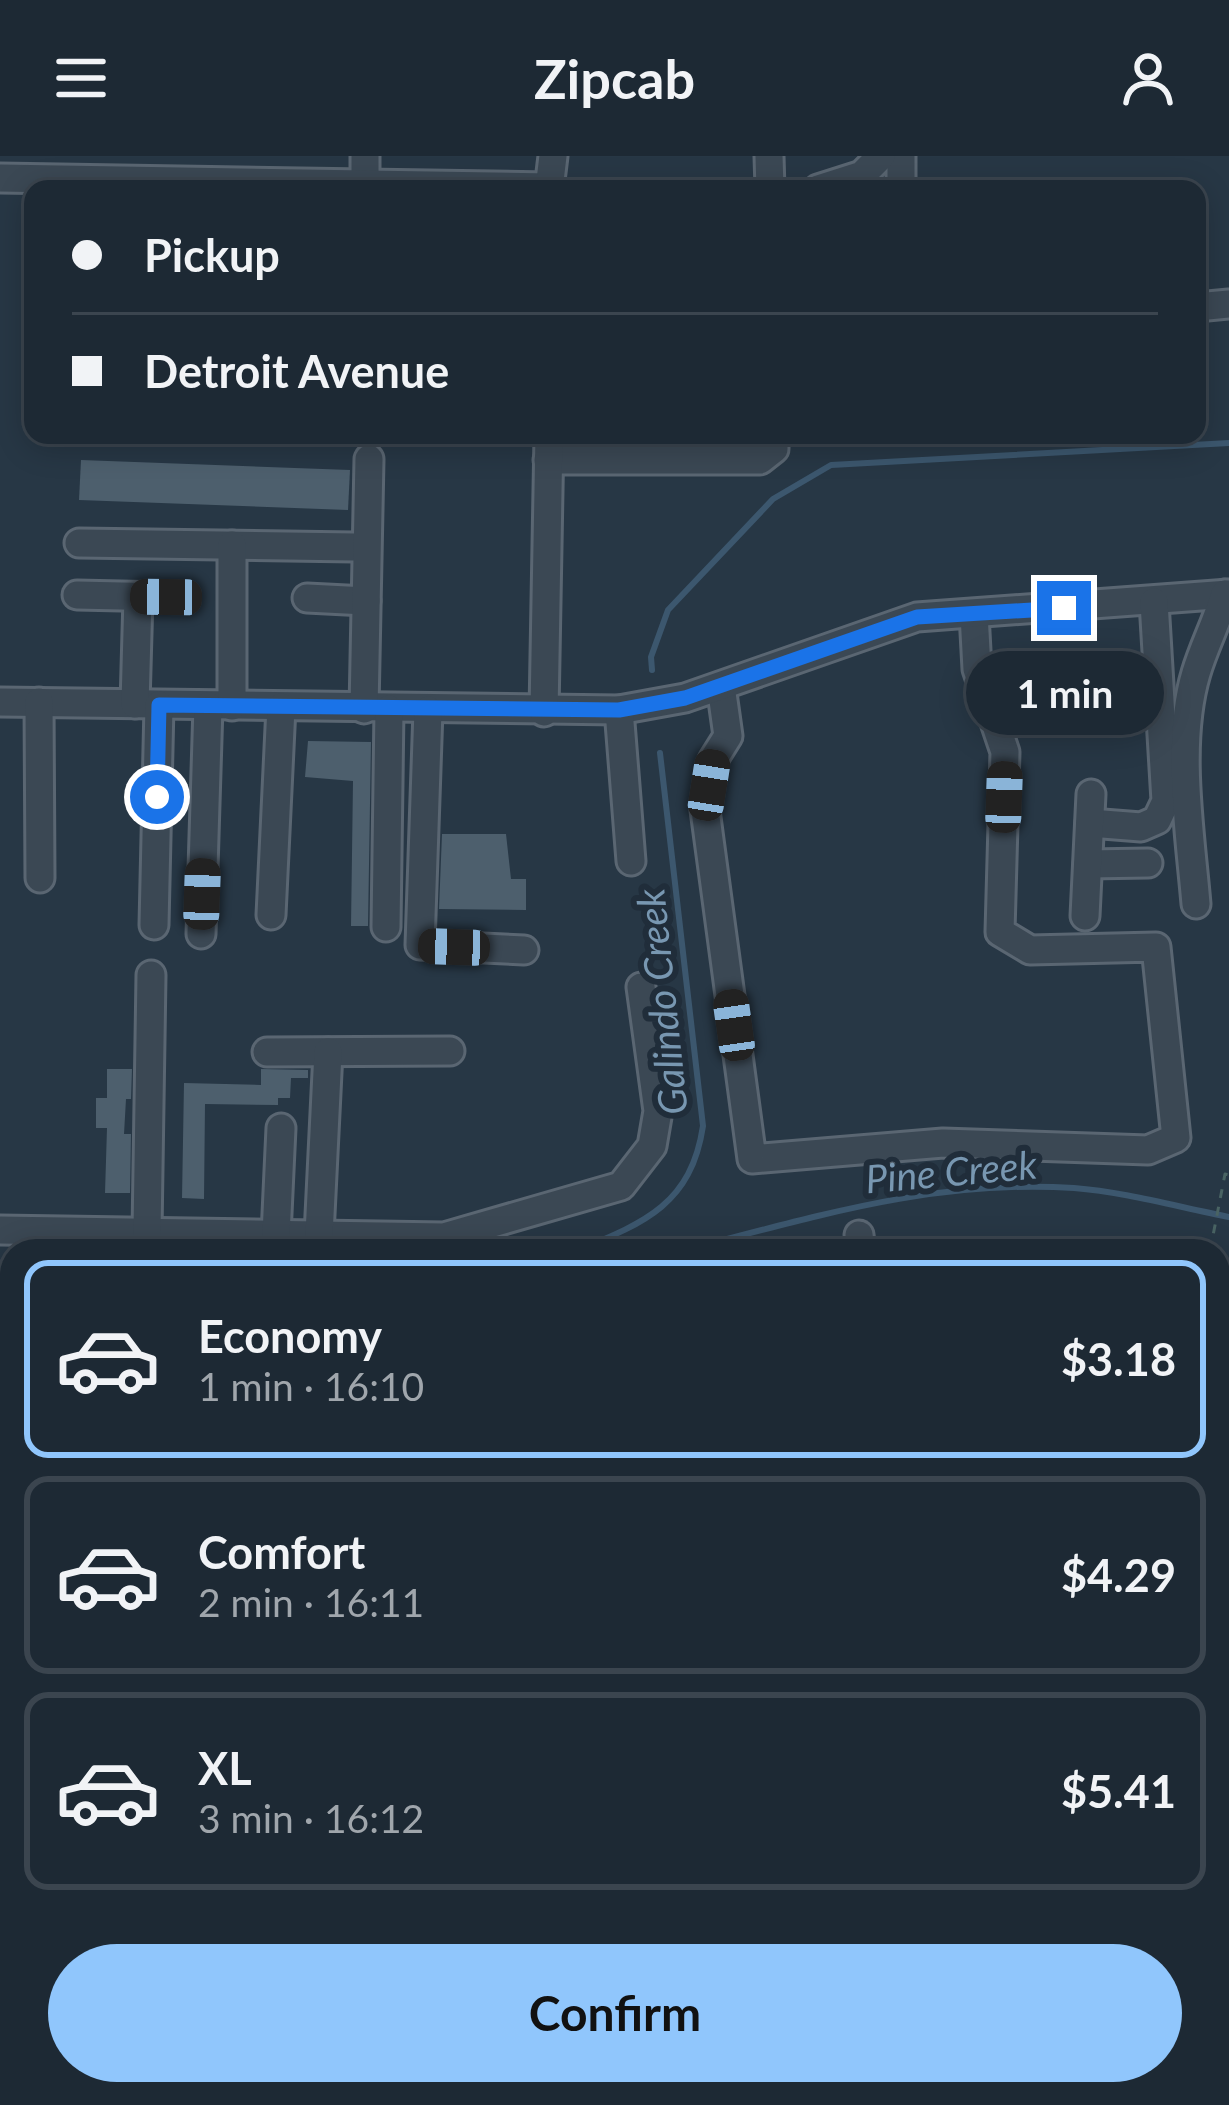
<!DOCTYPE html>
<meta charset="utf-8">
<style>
:root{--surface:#1d2934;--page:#2a3540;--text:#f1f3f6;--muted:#a0a6ac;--line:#3b454f;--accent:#90c6fc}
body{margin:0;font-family:Lato,sans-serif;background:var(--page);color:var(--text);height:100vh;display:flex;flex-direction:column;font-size:45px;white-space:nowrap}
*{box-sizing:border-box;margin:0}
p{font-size:39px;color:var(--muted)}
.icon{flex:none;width:66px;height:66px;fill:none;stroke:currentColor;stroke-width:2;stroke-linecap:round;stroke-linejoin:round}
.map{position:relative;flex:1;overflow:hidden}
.side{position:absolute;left:0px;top:1083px;width:1230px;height:867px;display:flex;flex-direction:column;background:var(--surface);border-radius:36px 36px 0 0;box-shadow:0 6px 30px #0003,0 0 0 3px var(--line)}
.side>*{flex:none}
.banner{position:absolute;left:24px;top:24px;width:1182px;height:264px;border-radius:24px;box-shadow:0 6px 30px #0003,0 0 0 3px var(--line);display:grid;align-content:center;height:264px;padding:0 48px;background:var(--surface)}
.end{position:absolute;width:54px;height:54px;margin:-27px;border:15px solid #1a73e8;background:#fff;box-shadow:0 0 0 6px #fff}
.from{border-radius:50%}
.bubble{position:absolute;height:84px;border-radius:42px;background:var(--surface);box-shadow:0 6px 30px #0003,0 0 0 3px var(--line);font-size:39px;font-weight:700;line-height:84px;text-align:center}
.car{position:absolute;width:36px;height:72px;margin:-36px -18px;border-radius:15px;box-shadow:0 0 9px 3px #0007;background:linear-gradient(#222 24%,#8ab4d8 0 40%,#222 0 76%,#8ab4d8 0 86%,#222 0)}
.banner b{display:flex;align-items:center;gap:42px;height:114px;font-size:45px}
.banner b+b{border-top:3px solid var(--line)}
.banner i{width:30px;height:30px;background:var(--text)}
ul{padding:21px 0 0;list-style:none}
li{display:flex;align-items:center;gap:36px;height:198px;margin:0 24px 18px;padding:0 24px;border:6px solid var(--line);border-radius:24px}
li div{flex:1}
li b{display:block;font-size:45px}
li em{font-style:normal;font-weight:700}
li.on{border-color:var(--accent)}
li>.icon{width:108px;height:108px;stroke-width:1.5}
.primary-button{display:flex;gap:24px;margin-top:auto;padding:24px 48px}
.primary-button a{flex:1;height:138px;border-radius:72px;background:var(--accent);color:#111;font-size:48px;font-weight:700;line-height:138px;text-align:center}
header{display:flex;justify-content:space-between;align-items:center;height:156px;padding:0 48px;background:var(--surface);font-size:54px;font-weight:700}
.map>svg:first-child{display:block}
</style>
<header><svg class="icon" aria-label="menu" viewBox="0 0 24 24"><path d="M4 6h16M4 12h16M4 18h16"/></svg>Zipcab<svg class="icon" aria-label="person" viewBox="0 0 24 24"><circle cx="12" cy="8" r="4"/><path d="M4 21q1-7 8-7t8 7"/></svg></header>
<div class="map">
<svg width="1229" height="1949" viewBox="0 0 1229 1949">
<rect width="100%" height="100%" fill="#273745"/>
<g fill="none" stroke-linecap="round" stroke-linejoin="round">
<!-- stream -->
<g stroke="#3c576e" stroke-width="6">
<path d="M 652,514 L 651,501 L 668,454 L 773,343 L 831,309 L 1229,287"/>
<path d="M 576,1095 C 644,1067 691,1049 703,970 L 660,597"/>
<path d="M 681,1095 C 815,1061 933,1023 1074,1032 C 1125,1036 1178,1051 1229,1061"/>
<path d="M 0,1271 L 12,1266"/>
</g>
</g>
<!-- building -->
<g fill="#4d5f6d">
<path d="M 81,304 L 350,314 L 348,354 L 79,344 Z"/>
<path d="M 308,585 L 371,586 L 368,770 L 351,770 L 353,625 L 305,621 Z"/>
<path d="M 442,678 L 506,678 L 511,723 L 526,723 L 526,754 L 439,753 Z"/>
<path d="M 107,913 L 132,913 L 131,943 L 126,943 L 124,978 L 131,978 L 130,1037 L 105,1037 L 107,972 L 96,972 L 96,942 L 107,942 Z"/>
<path d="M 261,913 L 308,914 L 308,922 L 291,922 L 290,942 L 278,942 L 278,949 L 205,948 L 204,1043 L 182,1042 L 184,927 L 261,929 Z"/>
</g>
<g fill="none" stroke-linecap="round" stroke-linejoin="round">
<!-- minor casing -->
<g stroke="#5a6672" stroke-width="33">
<g id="minor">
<path d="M 365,0 L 365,33"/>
<path d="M 769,0 L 770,33"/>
<path d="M 901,0 L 901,33"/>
<path d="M 0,22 L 549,31"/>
<path d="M 549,33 L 553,0"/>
<path d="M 818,33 L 862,19 L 881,0"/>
<path d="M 1197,151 L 1229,148"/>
<path d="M 548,304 L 760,304 L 774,293 L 774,279"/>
<path d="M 79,387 L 354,391"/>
<path d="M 77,439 L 166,441"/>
<path d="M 307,442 L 366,445"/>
<path d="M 721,530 L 728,580 L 713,604 L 705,654 L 752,1003 L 943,987 L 1148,994 L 1176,982 L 1156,791 L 1030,794 L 1000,776 L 1005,596 L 977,513 L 974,458"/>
<path d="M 0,546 L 619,554 L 685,542 L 917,461 L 1229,438"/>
<path d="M 39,546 L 40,722"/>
<path d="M 135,548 L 138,441"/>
<path d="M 232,550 L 232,389"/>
<path d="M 364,553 L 369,303"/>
<path d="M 428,554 L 420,789 L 524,794"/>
<path d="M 619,554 L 631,705"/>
<path d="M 544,556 L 549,279"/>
<path d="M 1090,667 L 1141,671 L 1157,664 L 1166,645 L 1154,446"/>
<path d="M 1088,708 L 1148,707"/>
<path d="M 1196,748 C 1190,676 1175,587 1196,517 C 1204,490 1217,466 1225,438"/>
<path d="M 271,759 L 281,551"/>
<path d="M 1085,760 L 1091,638"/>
<path d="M 154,769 L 159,549"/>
<path d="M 386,771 L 389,553"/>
<path d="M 201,778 L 208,550"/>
<path d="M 267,896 L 450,895"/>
<path d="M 0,1074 L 444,1081 L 621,1030 L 652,990 L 658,955 L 641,831"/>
<path d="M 147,1076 L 151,819"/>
<path d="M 276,1079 L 281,972"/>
<path d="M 319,1079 L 328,896"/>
<path d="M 859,1079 L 861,1095"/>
<path d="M 1218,1208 L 1229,1210"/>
<path d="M 0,1417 L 12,1411"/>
<path d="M 1218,1626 L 1229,1625"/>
<path d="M 0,1764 L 12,1777"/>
<path d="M 1218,1880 L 1229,1879"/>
<path d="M 151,1938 L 160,1949"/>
<path d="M 732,1938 L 733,1949"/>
<path d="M 986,1938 L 988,1949"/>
</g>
</g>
<!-- path -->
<path stroke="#496363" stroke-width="3" stroke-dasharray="9 9" stroke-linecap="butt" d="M 1210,1095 L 1225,1018 L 1229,1019"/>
<!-- minor -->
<use href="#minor" stroke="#3b4854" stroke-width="27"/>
</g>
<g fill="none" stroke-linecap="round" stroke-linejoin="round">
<!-- route -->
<path stroke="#1a73e8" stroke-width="15" d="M 157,641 L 159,549 L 619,554 L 685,542 L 917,461 L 1064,452"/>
</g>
<g text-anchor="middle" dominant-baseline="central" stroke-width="12" stroke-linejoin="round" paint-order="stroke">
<!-- water labels -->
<g font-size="39" font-style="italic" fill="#7897b1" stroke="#202d3a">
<text transform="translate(661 846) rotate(-96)">Galindo Creek</text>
<text transform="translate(951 1015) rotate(-5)">Pine Creek</text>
</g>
</g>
</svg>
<i class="end from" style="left:157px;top:641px"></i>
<i class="end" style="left:1064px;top:452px"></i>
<div class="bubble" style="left:966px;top:495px;width:198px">1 min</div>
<i class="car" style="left:166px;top:441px;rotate:271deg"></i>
<i class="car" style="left:709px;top:629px;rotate:9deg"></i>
<i class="car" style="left:1004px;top:641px;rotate:2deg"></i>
<i class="car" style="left:202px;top:738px;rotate:2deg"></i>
<i class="car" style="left:454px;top:791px;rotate:272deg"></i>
<i class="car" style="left:734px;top:869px;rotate:352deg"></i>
<div class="banner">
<b><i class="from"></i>Pickup</b>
<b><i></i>Detroit Avenue</b>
</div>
<section class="side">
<ul>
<li class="on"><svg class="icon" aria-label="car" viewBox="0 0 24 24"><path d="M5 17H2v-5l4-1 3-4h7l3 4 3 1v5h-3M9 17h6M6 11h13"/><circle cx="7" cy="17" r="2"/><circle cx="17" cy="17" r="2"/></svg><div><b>Economy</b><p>1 min · 16:10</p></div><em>$3.18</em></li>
<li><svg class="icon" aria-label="car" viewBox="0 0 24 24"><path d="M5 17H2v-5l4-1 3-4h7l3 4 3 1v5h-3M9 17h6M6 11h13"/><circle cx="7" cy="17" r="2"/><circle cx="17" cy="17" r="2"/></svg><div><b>Comfort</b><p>2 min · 16:11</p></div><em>$4.29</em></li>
<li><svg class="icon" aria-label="car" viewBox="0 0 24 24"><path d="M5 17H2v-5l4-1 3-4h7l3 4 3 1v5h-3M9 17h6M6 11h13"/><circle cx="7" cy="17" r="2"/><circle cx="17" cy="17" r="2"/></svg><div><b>XL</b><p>3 min · 16:12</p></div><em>$5.41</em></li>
</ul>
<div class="primary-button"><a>Confirm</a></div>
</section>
</div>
